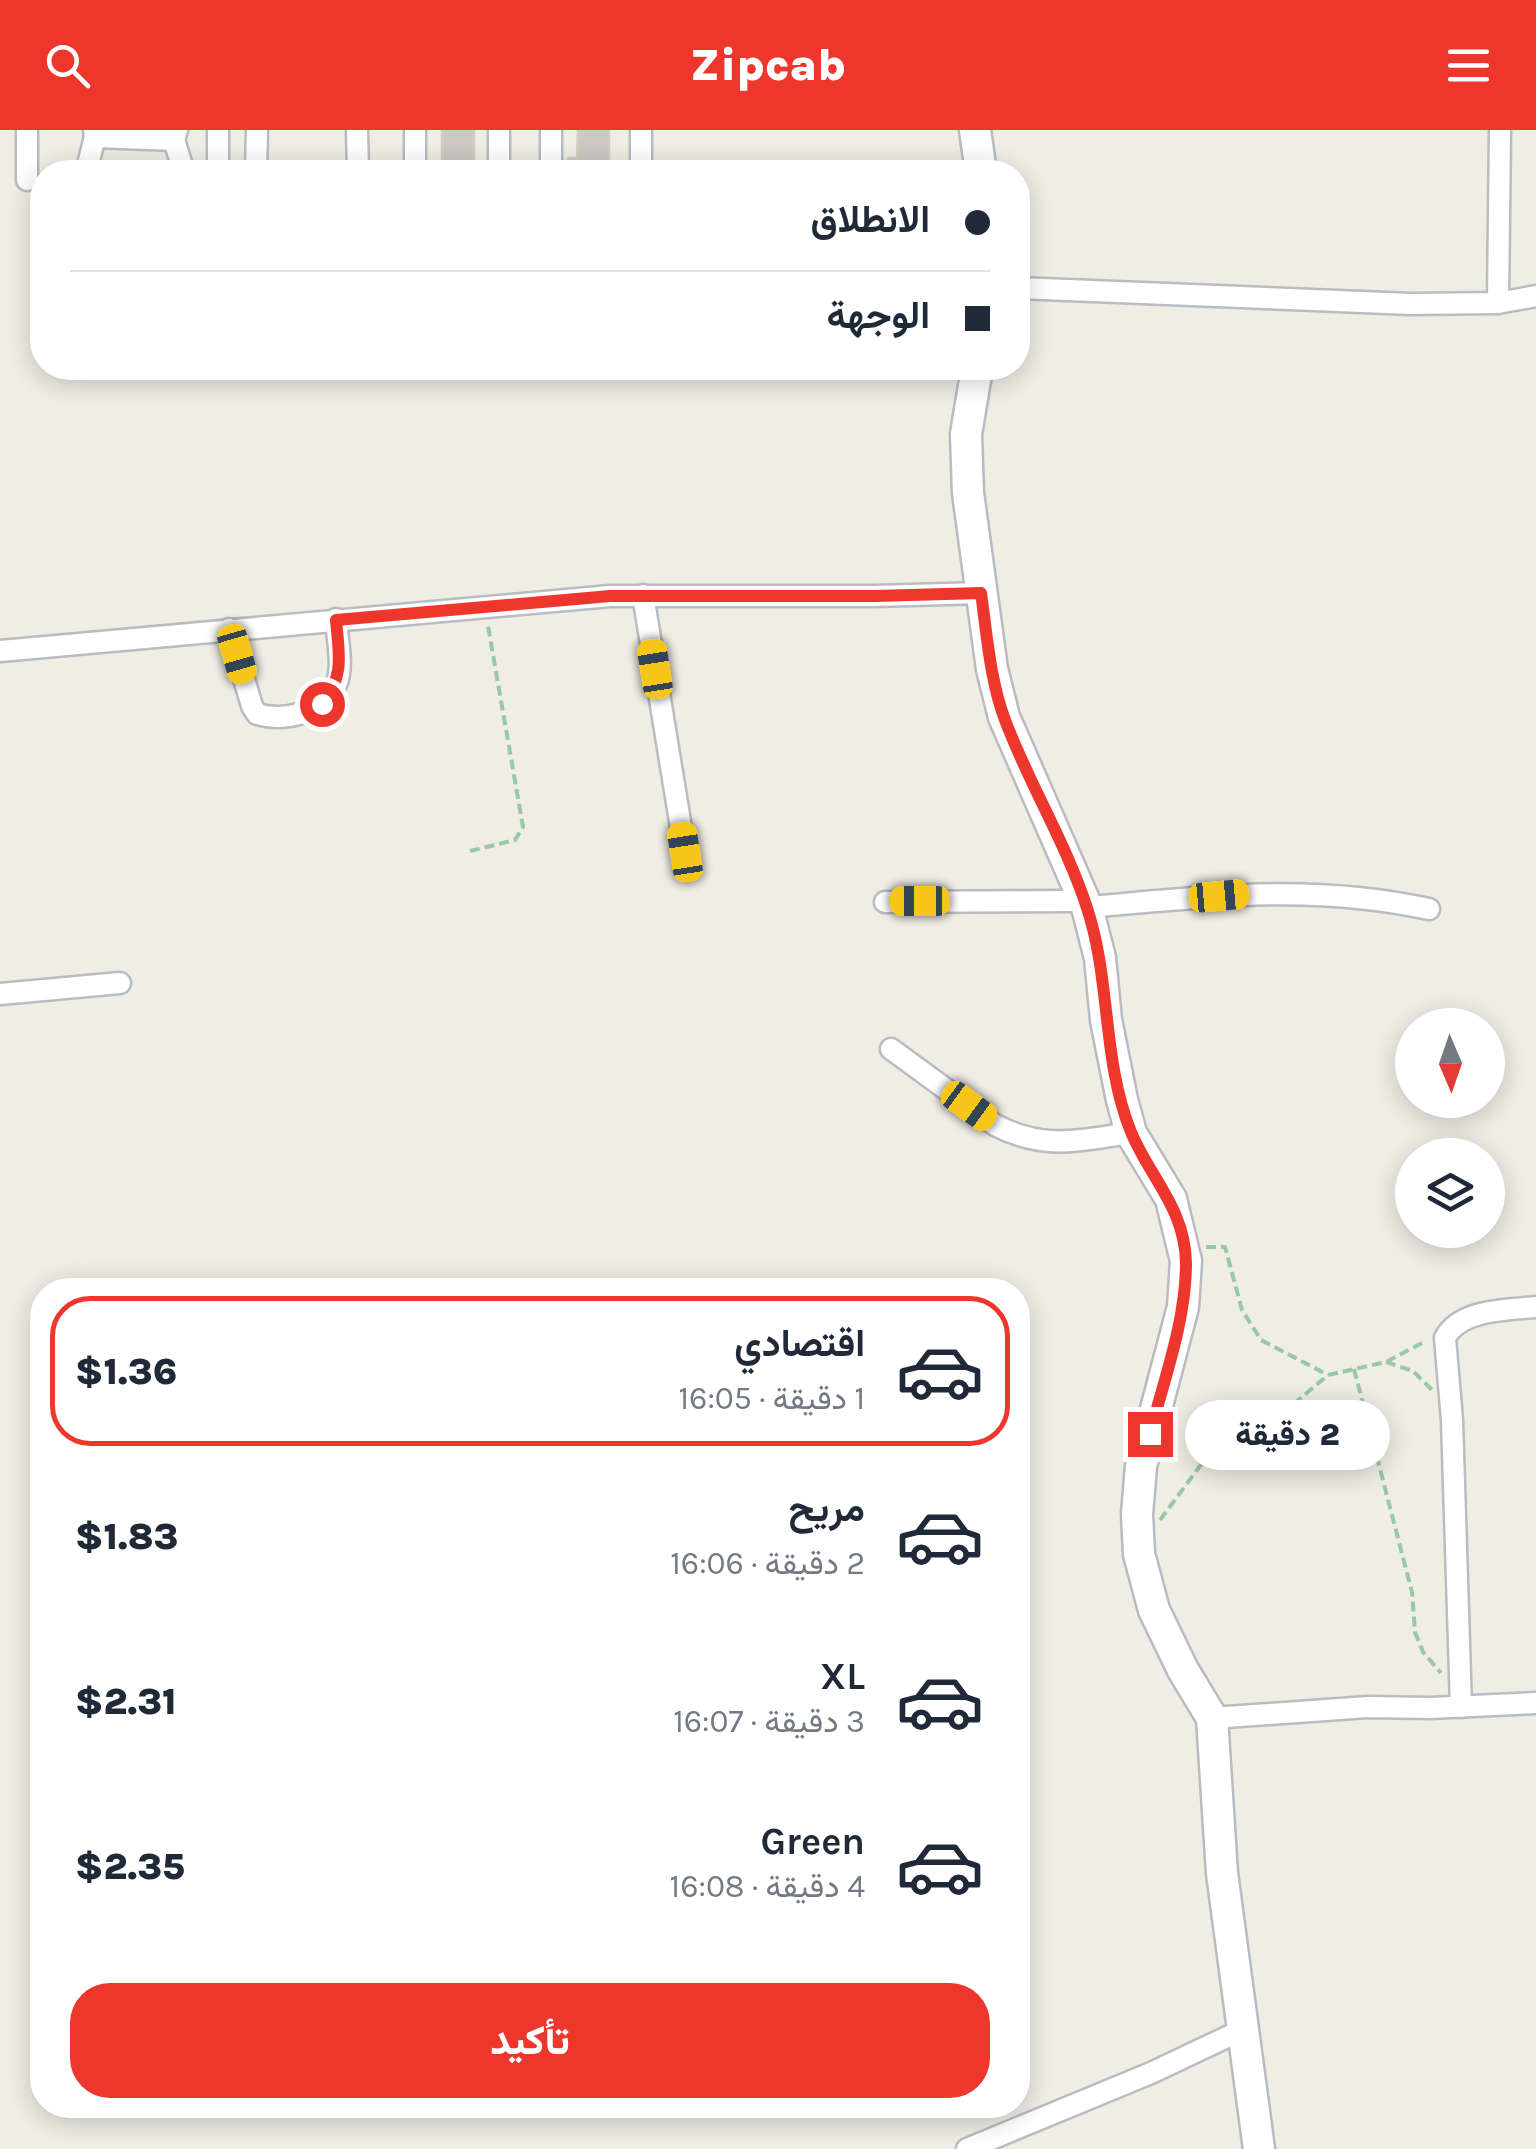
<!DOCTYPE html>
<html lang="ar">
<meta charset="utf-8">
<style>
:root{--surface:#fff;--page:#f2f2f3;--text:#1f2937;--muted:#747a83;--line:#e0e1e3;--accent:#ee372c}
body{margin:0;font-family:Karla,Vazirmatn,sans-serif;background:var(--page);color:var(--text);direction:rtl;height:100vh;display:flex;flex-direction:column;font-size:38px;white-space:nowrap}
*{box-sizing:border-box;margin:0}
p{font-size:32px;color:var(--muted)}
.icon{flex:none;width:55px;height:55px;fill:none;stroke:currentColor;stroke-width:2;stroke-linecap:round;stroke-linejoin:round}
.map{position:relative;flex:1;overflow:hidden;direction:ltr}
.drawer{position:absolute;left:30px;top:1148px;width:1000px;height:840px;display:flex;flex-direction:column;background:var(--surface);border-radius:40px;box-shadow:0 5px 25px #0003;direction:rtl}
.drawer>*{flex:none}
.guide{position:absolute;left:30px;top:30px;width:1000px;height:220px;border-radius:40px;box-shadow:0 5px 25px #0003;direction:rtl;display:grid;align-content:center;height:220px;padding:0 40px;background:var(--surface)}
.needle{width:65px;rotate:178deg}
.tools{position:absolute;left:1395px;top:878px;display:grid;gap:20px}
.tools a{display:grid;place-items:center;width:110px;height:110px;border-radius:50%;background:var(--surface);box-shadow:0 5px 25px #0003;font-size:50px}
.end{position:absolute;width:45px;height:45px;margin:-22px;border:12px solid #ee372c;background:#fff;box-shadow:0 0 0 5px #fff}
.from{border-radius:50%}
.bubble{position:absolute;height:70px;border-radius:35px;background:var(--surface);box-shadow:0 5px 25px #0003;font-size:32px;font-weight:800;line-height:70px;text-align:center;direction:rtl}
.car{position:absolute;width:30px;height:60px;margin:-30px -15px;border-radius:12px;box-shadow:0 0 8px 2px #0007;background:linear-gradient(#f5c518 24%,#345 0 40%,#f5c518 0 76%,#345 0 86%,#f5c518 0)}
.guide b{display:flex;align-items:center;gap:35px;height:95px;font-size:38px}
.guide b+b{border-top:2px solid var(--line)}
.guide i{width:25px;height:25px;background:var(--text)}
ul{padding:18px 0 0;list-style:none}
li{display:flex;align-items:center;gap:30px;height:150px;margin:0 20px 15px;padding:0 20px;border:5px solid transparent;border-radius:40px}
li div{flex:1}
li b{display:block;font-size:38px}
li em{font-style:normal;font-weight:800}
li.current{border-color:var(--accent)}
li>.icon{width:90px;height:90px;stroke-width:1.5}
.action{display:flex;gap:20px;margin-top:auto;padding:20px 40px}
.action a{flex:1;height:115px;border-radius:40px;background:var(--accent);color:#fff;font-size:40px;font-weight:800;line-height:115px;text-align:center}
header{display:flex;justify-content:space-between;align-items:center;height:130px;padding:0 40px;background:var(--accent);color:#fff;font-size:45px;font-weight:800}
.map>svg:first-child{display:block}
</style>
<header><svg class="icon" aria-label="menu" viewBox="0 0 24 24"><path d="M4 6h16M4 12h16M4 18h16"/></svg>Zipcab<svg class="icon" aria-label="search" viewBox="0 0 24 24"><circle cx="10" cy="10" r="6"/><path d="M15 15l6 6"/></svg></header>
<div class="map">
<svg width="1536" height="2019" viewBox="0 0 1536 2019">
<rect width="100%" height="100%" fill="#efede4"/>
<!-- building -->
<g fill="#ccc9c3" stroke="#d4cec2" stroke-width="2.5">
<rect x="442" y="0" width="32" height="42"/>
<path d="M 578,0 L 609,0 L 609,42 L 568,42 L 568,28 L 577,28 Z"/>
</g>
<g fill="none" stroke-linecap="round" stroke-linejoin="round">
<!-- minor casing -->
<g stroke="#b9bcc1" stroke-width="25">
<g id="minor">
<path d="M 94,0 L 95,7 L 174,10 L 177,0"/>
<path d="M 357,0 L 358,42"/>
<path d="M 415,0 L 415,42"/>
<path d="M 174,10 L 184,42"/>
<path d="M 86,42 L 95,7"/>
<path d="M 218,42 L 218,0"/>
<path d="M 256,42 L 257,0"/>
<path d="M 499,42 L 499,0"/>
<path d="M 551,42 L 551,0"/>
<path d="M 641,42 L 641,0"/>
<path d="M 27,50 L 27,0"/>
<path d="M 1018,158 L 1411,174 L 1498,173 L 1536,166"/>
<path d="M 1498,173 L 1500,0"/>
<path d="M 643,465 L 685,722"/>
<path d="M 229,499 L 252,576 L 257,584 C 284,592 324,583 336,555 C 344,537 337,509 336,489"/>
<path d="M 0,521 L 610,466 L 875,466 L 981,463"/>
<path d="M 885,772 L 1084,771"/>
<path d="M 1087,777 C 1207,767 1309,753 1429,779"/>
<path d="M 0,864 L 120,853"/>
<path d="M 891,919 L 995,995 C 1046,1021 1078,1010 1131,1003"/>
<path d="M 1461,1577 L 1452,1290 L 1445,1208 C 1460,1179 1507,1180 1536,1177"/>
<path d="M 1212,1588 L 1368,1577 L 1430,1578 L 1536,1573"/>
<path d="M 967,2019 L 1151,1943 L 1244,1899"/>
</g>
</g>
<!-- secondary casing -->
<g stroke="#b8bbc1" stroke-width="35">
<g id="secondary">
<path d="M 975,0 L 981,42"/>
<path d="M 977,238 L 966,304 L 968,363 L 992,539 L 1004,587 L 1087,777 L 1100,828 L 1106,890 L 1122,970 L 1131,1003 L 1171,1069 L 1186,1131 L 1183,1177 L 1141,1336 L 1137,1384 L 1139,1424 L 1154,1480 L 1183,1540 L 1212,1588 L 1222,1743 L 1259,2019"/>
</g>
</g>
<!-- path -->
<g stroke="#99c8a6" stroke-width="4" stroke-dasharray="10 5" stroke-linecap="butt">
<path d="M 470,721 L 515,710 L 523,697 L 488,496"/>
<path d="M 1206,1117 L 1225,1117 L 1242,1180 L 1261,1210 L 1328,1245"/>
<path d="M 1386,1232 L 1413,1241 L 1432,1260"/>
<path d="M 1354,1239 L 1412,1462 L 1415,1502 L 1423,1522 L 1441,1543"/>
<path d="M 1160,1390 L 1200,1336 L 1220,1319 L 1283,1283 L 1328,1245 L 1386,1232 L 1426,1211"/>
</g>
<!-- minor -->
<use href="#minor" stroke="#fff" stroke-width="20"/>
<!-- secondary -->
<use href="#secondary" stroke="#fff" stroke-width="30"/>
</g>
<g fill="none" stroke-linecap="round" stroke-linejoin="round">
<!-- route -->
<path stroke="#ee372c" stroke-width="12" d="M 322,574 C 345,545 339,525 336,490 L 610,466 L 875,466 L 981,463 C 987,505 990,550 1005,590 C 1029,654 1066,713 1087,778 C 1111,850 1102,931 1131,1002 C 1150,1048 1185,1078 1186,1133 C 1186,1191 1164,1249 1150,1304"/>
</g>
</svg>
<div class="tools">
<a><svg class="needle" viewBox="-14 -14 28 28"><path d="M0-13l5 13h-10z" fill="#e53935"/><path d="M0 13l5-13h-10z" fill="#747a83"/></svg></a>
<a><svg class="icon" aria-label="layers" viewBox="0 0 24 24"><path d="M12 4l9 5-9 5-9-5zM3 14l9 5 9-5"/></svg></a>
</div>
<i class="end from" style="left:322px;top:574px"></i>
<i class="end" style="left:1150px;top:1304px"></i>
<div class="bubble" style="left:1185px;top:1270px;width:205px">2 دقيقة</div>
<i class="car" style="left:237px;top:524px;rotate:164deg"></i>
<i class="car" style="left:655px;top:539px;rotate:351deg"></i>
<i class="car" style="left:685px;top:722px;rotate:351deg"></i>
<i class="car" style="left:1219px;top:766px;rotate:85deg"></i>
<i class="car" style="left:920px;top:771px;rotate:270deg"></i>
<i class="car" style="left:969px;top:976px;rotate:126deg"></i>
<div class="guide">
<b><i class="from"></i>الانطلاق</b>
<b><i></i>الوجهة</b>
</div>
<section class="drawer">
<ul>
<li class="current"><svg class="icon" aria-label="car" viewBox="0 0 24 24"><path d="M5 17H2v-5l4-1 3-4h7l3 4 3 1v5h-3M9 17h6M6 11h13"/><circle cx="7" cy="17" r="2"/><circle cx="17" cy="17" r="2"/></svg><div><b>اقتصادي</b><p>1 دقيقة · 16:05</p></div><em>$1.36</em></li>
<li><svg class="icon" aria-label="car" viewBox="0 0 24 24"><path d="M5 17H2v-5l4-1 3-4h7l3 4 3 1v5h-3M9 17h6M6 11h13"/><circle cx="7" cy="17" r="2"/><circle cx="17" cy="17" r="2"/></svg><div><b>مريح</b><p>2 دقيقة · 16:06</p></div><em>$1.83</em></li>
<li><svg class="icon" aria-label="car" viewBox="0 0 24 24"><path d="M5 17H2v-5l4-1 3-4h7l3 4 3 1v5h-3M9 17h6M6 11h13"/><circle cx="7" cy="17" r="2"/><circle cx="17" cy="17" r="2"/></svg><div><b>XL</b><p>3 دقيقة · 16:07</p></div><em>$2.31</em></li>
<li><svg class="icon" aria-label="car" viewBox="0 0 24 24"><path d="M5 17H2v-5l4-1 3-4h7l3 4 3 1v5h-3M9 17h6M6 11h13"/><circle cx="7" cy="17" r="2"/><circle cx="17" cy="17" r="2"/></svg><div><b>Green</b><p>4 دقيقة · 16:08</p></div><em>$2.35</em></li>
</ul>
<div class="action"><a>تأكيد</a></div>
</section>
</div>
